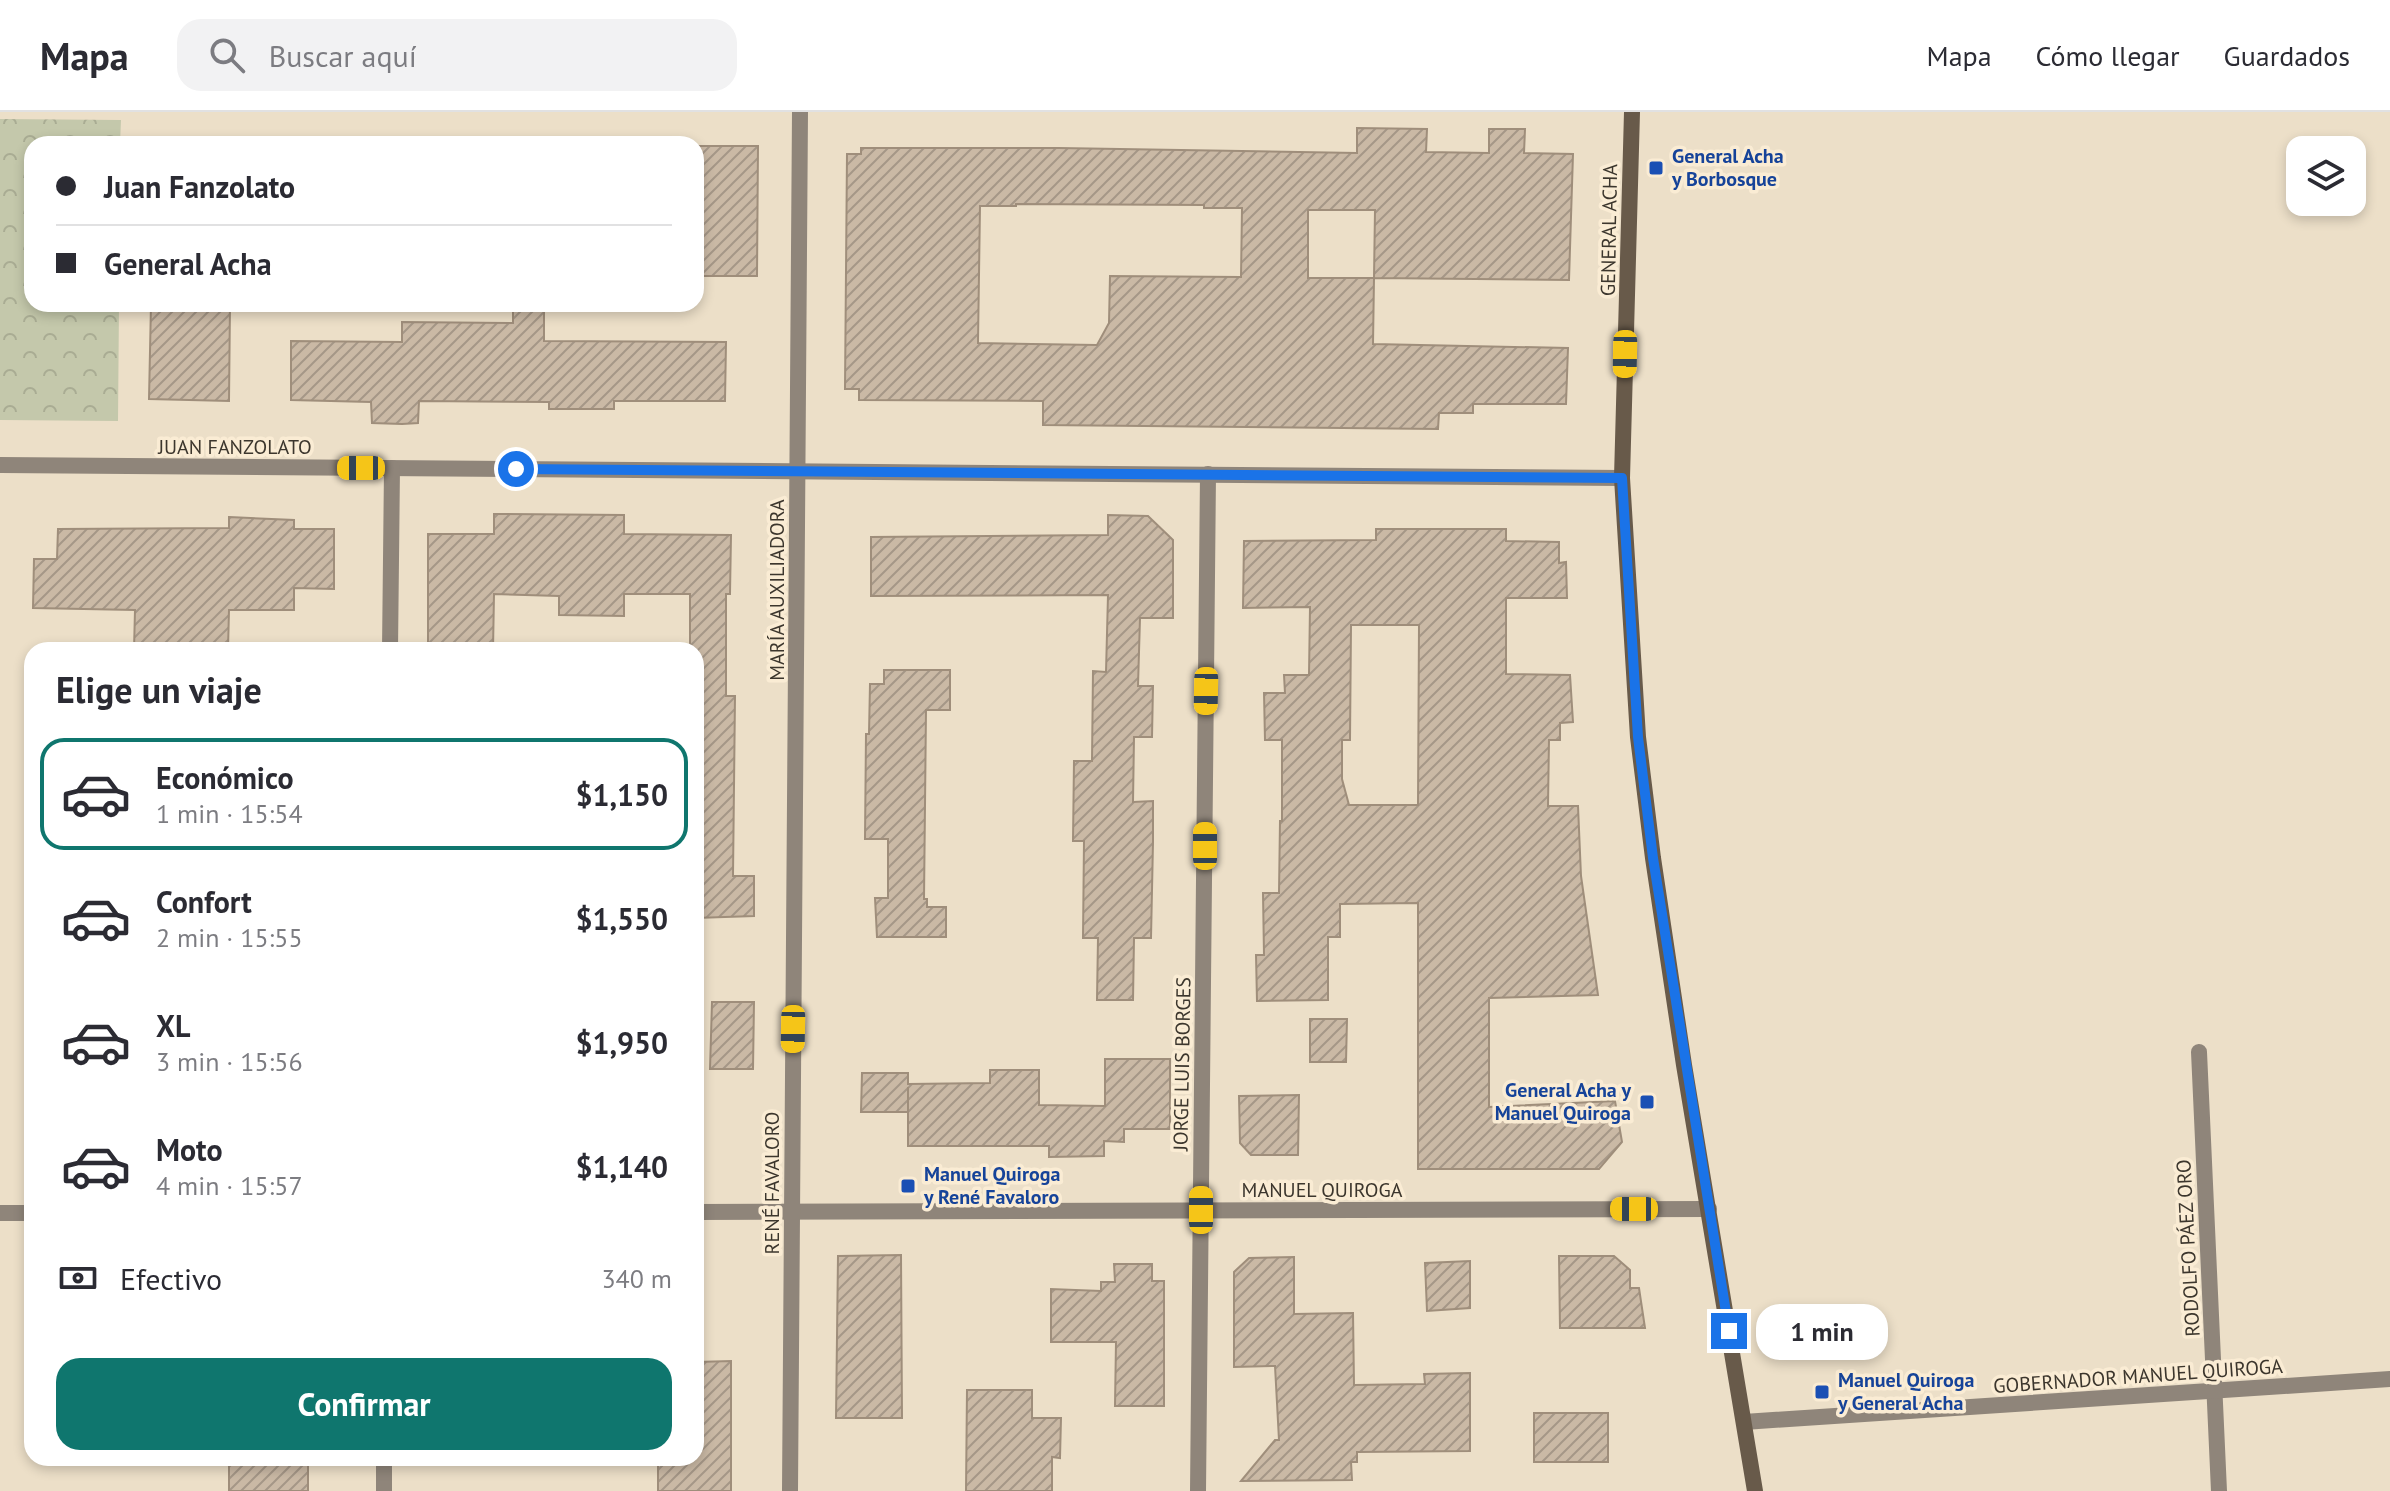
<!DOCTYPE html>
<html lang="es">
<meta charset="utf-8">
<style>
:root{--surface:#fff;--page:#f2f2f3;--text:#2b2b33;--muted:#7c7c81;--line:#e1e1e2;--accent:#0f766e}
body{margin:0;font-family:"PT Sans",sans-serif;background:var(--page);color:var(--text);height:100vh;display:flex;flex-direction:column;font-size:30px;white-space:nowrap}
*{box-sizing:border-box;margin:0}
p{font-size:26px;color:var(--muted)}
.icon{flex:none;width:44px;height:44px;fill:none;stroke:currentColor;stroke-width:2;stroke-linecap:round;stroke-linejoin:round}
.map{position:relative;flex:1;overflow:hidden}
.sheet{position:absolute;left:24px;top:530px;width:680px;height:824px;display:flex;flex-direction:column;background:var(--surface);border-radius:24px;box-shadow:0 4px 12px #0003}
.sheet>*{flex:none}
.banner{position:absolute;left:24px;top:24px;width:680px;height:176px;border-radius:24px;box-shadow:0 4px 12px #0003;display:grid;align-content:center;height:176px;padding:0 32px;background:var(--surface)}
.tools{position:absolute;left:2286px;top:24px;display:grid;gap:16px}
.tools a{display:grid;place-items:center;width:80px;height:80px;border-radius:16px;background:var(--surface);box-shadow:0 4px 12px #0003;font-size:40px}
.end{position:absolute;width:36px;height:36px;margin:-18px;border:10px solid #1a73e8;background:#fff;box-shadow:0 0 0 4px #fff}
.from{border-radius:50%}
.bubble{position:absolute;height:56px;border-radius:24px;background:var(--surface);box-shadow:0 4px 12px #0003;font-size:26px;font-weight:700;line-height:56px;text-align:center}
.car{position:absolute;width:24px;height:48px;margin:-24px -12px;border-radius:10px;box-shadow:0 0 6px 2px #0007;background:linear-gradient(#f5c518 24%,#345 0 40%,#f5c518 0 76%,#345 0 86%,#f5c518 0)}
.banner b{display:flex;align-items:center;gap:28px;height:76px;font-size:30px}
.banner b+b{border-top:2px solid var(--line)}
.banner i{width:20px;height:20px;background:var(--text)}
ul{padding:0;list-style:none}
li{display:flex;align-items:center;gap:24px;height:112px;margin:0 16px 12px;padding:0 16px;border:4px solid transparent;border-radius:24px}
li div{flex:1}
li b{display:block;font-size:30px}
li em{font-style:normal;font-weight:700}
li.current{border-color:var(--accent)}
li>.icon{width:72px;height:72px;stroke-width:1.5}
h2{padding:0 32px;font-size:36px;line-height:96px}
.pay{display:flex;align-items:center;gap:20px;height:88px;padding:0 32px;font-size:30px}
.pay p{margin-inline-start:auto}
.action{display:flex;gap:16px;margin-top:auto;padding:16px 32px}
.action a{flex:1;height:92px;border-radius:24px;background:var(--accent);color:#fff;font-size:32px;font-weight:700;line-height:92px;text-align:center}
header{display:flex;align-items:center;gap:48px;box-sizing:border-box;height:112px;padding:0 40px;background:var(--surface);border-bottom:2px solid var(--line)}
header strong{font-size:38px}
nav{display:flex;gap:44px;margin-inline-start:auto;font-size:28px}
.search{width:560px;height:72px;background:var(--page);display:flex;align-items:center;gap:20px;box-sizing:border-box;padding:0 28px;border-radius:24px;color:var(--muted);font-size:30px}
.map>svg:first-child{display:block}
</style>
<header>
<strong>Mapa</strong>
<div class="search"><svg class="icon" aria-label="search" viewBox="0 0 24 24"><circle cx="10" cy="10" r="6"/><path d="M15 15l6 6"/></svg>Buscar aquí</div>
<nav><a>Mapa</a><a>Cómo llegar</a><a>Guardados</a></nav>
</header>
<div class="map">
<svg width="2390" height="1379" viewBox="0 0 2390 1379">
<defs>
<pattern id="park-crowns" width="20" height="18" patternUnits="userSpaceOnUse" patternTransform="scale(2)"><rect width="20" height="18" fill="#c4c8ab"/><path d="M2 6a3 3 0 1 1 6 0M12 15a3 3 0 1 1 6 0" fill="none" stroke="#a9ac93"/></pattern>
<pattern id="building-hatch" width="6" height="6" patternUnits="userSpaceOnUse" patternTransform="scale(2)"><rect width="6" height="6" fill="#cab9a5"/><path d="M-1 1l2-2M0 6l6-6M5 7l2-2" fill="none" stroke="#a59787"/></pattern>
</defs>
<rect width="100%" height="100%" fill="#ecdfc8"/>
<!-- park -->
<path fill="url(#park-crowns)" d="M 0,7 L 121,8 L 120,32 L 32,32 L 32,192 L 119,192 L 118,309 L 0,308 Z"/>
<!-- building -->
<g fill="url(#building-hatch)" stroke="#9f8e7b" stroke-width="2" fill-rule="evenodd">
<path d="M 1357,16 L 1427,17 L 1426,40 L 1489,41 L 1489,17 L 1525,17 L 1524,41 L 1573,42 L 1569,168 L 1374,166 L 1373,232 L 1568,236 L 1566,292 L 1473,292 L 1473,301 L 1439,301 L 1438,317 L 1043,313 L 1043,289 L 859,288 L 859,277 L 845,277 L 847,42 L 861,42 L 861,36 L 1059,36 L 1357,41 ZM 1016,92 L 1204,93 L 1204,96 L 1242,96 L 1241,165 L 1110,164 L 1109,211 L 1097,233 L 978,231 L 980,94 L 1016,94 ZM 1308,98 L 1375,98 L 1374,166 L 1308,166 Z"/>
<path d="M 696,34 L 758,34 L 757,164 L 696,164 Z"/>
<path d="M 151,192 L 230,192 L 229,289 L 149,287 Z"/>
<path d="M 513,195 L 544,195 L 544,229 L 726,230 L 725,289 L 614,289 L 614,297 L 549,297 L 549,290 L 419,289 L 418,311 L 402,312 L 372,311 L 371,290 L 291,288 L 291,229 L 402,230 L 402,210 L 513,211 Z"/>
<path d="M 494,402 L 624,403 L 624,422 L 731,423 L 730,482 L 726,482 L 726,584 L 735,584 L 733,764 L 754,764 L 754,804 L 696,806 L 696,538 L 690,538 L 690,482 L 624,482 L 624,504 L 559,503 L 559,484 L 494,482 L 493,538 L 428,538 L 428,422 L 494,422 Z"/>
<path d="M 1108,403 L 1148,404 L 1173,428 L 1173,506 L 1140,506 L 1138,574 L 1153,574 L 1152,625 L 1134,625 L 1133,690 L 1153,689 L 1153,730 L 1151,826 L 1134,826 L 1133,888 L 1097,888 L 1098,826 L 1083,826 L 1084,729 L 1073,729 L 1074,649 L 1092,649 L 1093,559 L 1106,560 L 1108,483 L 871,484 L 871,425 L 1108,423 Z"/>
<path d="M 229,405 L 294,408 L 294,417 L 334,417 L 334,477 L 294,476 L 294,498 L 229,498 L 228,538 L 134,538 L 135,498 L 33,496 L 34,447 L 57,447 L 58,417 L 229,416 Z"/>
<path d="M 1376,417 L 1506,417 L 1506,429 L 1559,430 L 1559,451 L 1566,450 L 1567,486 L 1506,486 L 1506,562 L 1570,563 L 1573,610 L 1560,611 L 1560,628 L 1549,628 L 1548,694 L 1578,694 L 1581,764 L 1598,883 L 1489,886 L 1489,995 L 1615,989 L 1622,1030 L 1599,1057 L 1418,1057 L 1418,791 L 1340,792 L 1340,825 L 1328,825 L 1328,888 L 1257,889 L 1256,843 L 1264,843 L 1263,781 L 1279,781 L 1280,709 L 1282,709 L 1282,628 L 1265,628 L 1264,581 L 1285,581 L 1284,563 L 1309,563 L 1310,495 L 1243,496 L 1244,429 L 1376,428 ZM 1351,513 L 1419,513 L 1418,693 L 1349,693 L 1342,667 L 1342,628 L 1350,628 Z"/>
<path d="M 884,558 L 950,558 L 950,598 L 926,598 L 924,787 L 927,787 L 927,795 L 946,795 L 946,825 L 877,825 L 875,786 L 888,786 L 888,727 L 865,727 L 866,622 L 869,622 L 870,572 L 884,572 Z"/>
<path d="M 712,890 L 754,890 L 753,957 L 710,957 Z"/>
<path d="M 1310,907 L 1347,907 L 1346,950 L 1310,950 Z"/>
<path d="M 1105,947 L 1170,947 L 1170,1017 L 1124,1017 L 1124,1030 L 1104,1029 L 1104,1044 L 1049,1045 L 1049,1034 L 908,1034 L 908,975 L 908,1000 L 861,1000 L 862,961 L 908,961 L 908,972 L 990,971 L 990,958 L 1039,958 L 1039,993 L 1105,994 Z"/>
<path d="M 1299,983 L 1298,1043 L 1251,1043 L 1240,1031 L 1239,984 Z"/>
<path d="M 901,1143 L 902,1306 L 836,1306 L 838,1144 Z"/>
<path d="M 1559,1144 L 1614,1144 L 1630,1158 L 1630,1176 L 1639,1176 L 1645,1216 L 1560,1216 Z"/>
<path d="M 1294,1145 L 1294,1202 L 1353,1201 L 1354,1273 L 1425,1272 L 1424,1262 L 1470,1261 L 1470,1339 L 1357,1340 L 1357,1350 L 1351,1350 L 1352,1368 L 1241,1369 L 1275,1328 L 1279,1328 L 1275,1254 L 1234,1255 L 1234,1160 L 1249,1146 Z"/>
<path d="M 1470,1149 L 1470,1196 L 1427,1199 L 1425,1151 Z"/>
<path d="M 1114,1152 L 1152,1152 L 1152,1169 L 1164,1169 L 1164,1294 L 1115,1294 L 1116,1230 L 1051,1230 L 1051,1177 L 1101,1179 L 1101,1170 L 1115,1170 Z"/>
<path d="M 731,1249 L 731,1379 L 658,1379 L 658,1346 L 696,1346 L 696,1250 Z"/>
<path d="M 967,1278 L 1032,1278 L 1032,1306 L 1061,1306 L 1060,1346 L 1052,1345 L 1052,1379 L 966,1379 Z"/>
<rect x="1534" y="1301" width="74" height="49"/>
<rect x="229" y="1346" width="79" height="33"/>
</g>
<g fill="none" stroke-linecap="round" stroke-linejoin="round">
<!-- minor -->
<g stroke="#8f857a" stroke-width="16">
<path d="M 0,353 L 1622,366"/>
<path d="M 390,538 L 392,356"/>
<path d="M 2199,940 L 2219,1379"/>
<path d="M 696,1100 L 1709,1097"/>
<path d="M 0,1101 L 32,1101"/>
<path d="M 1744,1310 L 2390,1267"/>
<path d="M 384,1379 L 384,1346"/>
<path d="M 790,1379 L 800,0"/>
<path d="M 1198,1379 L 1208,362"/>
</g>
<!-- secondary -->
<path stroke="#685a4a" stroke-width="16" d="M 1632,0 L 1622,366 L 1638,625 L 1653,746 L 1684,953 L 1755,1379"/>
</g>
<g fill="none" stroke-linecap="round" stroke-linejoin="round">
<!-- route -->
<path stroke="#1a73e8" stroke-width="10" d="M 516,357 L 1622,366 L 1638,625 L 1653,746 L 1729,1219"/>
</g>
<!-- markers -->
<g fill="#1a4fb4" stroke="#faecd4" stroke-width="3">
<rect x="1648" y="48" width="16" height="16" rx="4"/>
<rect x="1639" y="982" width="16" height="16" rx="4"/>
<rect x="900" y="1066" width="16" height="16" rx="4"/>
<rect x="1814" y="1272" width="16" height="16" rx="4"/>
</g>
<g text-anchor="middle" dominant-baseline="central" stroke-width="7" stroke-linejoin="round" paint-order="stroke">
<!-- transit labels -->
<g font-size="20" font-weight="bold" fill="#164399" stroke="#faecd4" text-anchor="start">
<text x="1672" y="44">General Acha<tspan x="1672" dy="23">y Borbosque</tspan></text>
<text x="1631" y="978" text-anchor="end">General Acha y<tspan x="1631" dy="23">Manuel Quiroga</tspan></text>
<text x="924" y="1062">Manuel Quiroga<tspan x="924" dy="23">y René Favaloro</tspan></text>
<text x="1838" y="1268">Manuel Quiroga<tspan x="1838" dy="23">y General Acha</tspan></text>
</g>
<!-- street labels -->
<g font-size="20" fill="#3c362d" stroke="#faecd4">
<text transform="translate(1609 118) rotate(-89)">GENERAL ACHA</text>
<text x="235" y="335">JUAN FANZOLATO</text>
<text transform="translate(777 478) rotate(-90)">MARÍA AUXILIADORA</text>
<text transform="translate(1182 952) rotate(-89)">JORGE LUIS BORGES</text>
<text transform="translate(772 1071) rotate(-90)">RENÉ FAVALORO</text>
<text x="1322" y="1078">MANUEL QUIROGA</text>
<text transform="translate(2188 1136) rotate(-93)">RODOLFO PÁEZ ORO</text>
<text transform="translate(2138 1264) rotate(-4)">GOBERNADOR MANUEL QUIROGA</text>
</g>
</g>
</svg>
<div class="tools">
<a><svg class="icon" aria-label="layers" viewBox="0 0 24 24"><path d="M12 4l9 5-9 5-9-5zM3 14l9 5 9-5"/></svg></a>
</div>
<i class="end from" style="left:516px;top:357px"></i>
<i class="end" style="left:1729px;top:1219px"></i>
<div class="bubble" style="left:1756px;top:1192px;width:132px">1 min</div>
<i class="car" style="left:1625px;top:242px;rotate:181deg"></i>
<i class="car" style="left:361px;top:356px;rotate:270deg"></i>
<i class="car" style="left:1206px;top:579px;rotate:181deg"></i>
<i class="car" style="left:1205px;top:734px;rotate:0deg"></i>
<i class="car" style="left:793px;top:917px;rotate:181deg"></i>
<i class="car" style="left:1634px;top:1097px;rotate:270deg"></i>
<i class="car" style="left:1201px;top:1098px;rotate:0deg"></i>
<div class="banner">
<b><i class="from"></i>Juan Fanzolato</b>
<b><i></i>General Acha</b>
</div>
<section class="sheet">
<h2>Elige un viaje</h2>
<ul>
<li class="current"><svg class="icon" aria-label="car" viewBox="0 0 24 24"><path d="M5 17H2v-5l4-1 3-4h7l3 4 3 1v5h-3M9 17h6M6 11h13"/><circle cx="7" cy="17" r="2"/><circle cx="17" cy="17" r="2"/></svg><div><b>Económico</b><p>1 min · 15:54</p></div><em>$1,150</em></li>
<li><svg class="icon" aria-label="car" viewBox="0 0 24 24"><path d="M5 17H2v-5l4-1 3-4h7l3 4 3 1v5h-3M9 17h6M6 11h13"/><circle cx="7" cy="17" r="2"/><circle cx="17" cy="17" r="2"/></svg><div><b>Confort</b><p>2 min · 15:55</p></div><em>$1,550</em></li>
<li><svg class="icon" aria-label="car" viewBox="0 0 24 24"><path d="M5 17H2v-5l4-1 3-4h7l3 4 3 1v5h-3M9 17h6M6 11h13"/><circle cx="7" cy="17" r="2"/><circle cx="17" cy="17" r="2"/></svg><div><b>XL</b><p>3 min · 15:56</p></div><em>$1,950</em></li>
<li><svg class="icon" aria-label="car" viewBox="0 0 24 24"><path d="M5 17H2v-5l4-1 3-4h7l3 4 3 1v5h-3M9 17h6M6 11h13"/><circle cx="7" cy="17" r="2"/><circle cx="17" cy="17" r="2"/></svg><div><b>Moto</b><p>4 min · 15:57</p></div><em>$1,140</em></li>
</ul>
<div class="pay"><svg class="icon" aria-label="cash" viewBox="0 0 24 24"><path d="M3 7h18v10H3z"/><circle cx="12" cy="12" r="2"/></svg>Efectivo<p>340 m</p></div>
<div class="action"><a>Confirmar</a></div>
</section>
</div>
